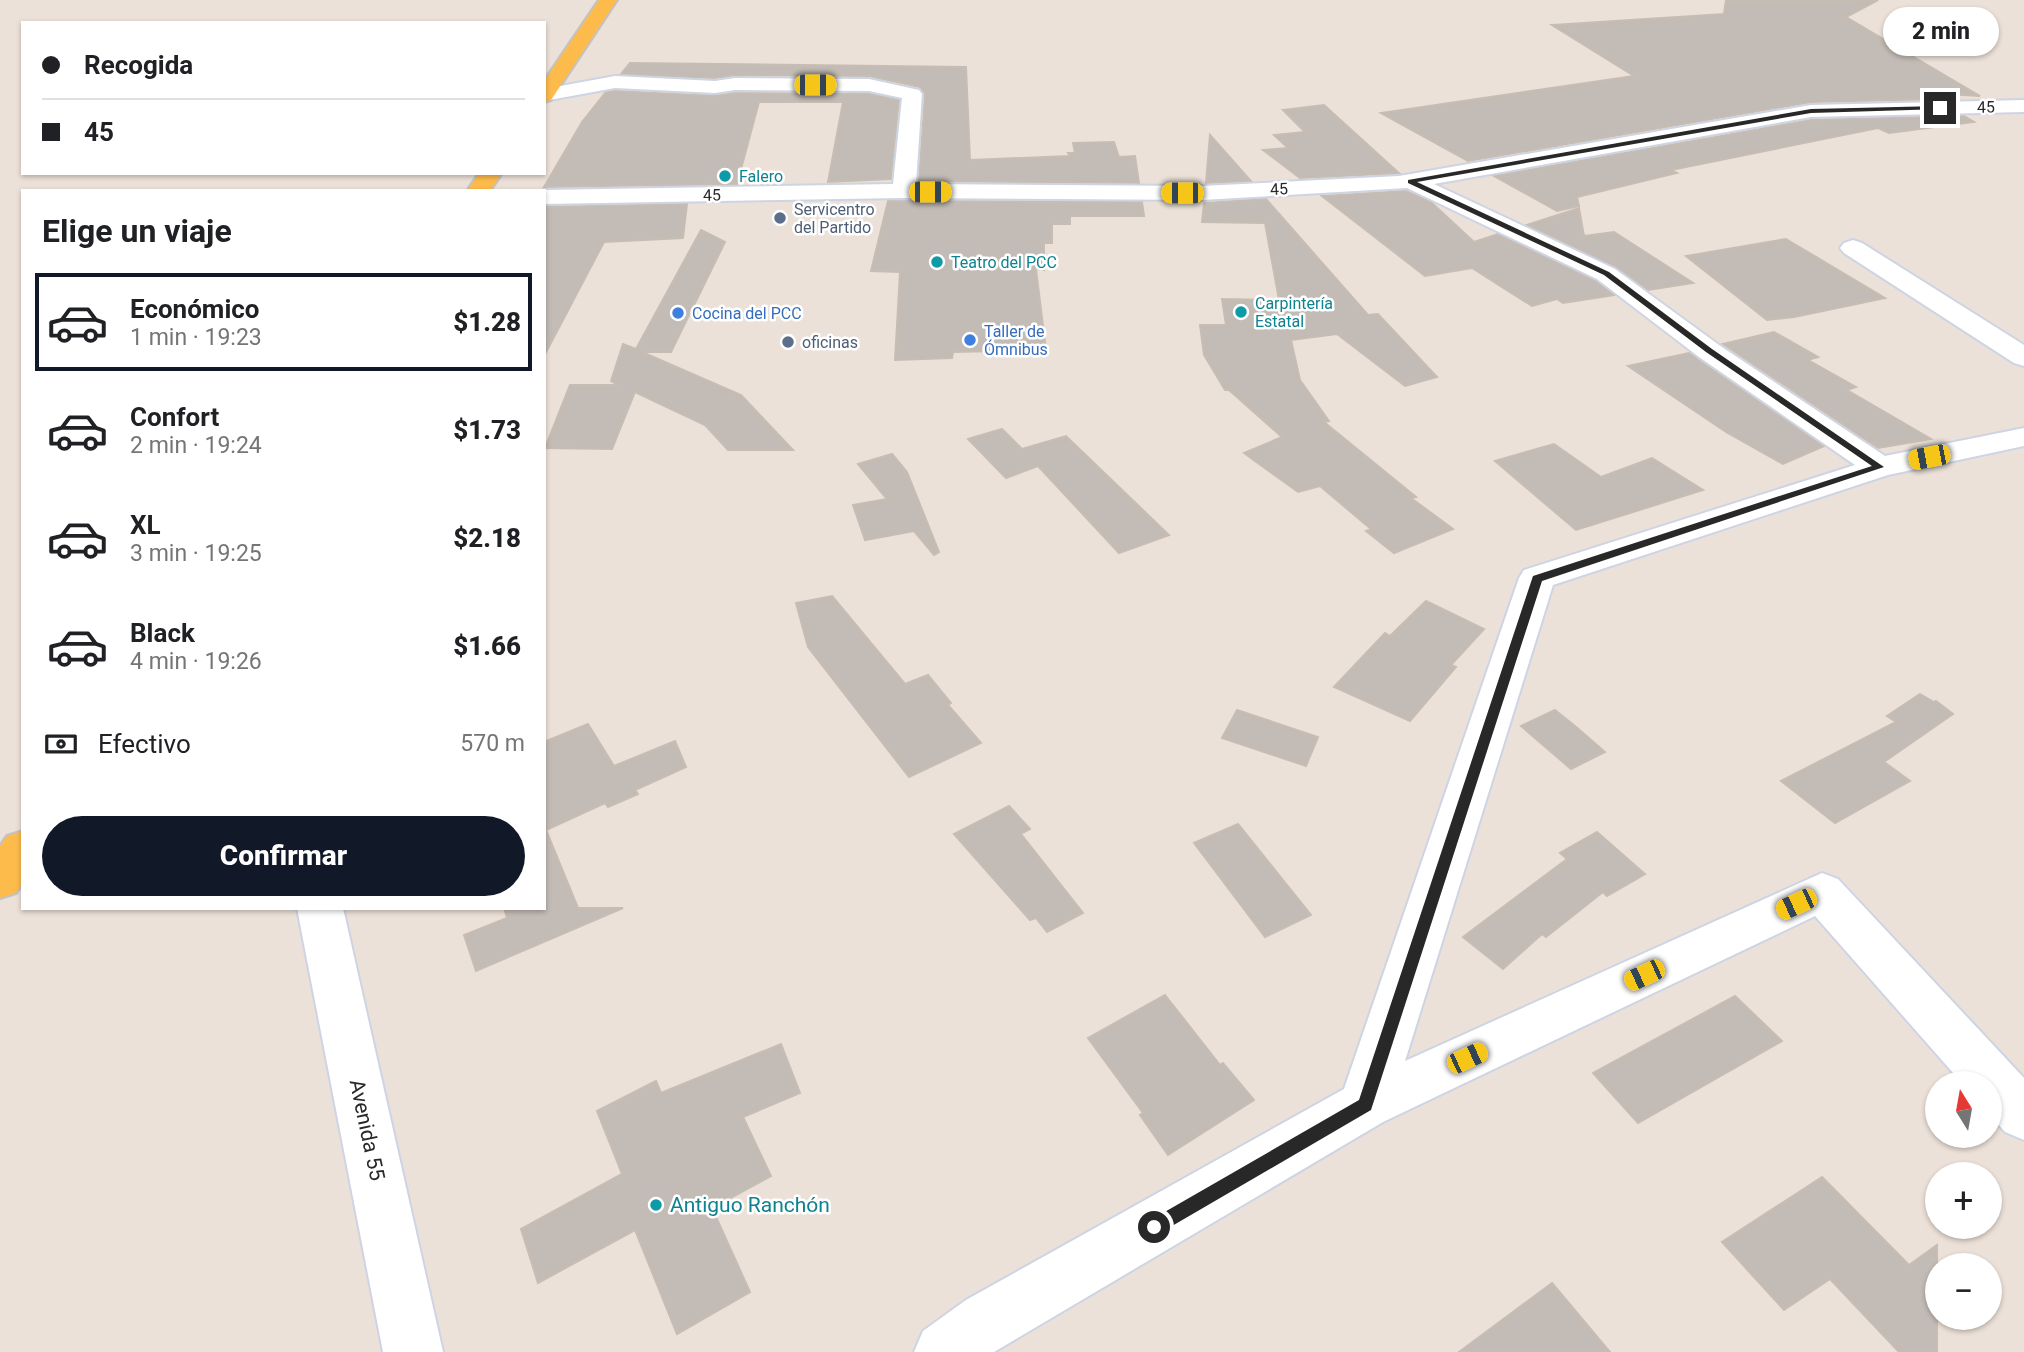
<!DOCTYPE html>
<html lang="es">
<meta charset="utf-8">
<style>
:root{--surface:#fff;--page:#f6f6f6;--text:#202124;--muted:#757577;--line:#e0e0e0;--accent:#111827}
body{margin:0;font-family:Roboto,sans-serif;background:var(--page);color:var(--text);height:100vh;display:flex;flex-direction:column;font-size:26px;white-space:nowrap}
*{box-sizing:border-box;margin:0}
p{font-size:23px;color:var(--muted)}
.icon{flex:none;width:38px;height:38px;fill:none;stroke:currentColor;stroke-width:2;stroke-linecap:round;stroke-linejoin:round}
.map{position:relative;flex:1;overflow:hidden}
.details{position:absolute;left:21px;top:189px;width:525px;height:721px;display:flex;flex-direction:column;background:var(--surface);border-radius:0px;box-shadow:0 2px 5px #0004}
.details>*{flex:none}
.top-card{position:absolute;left:21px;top:21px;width:525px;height:154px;border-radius:0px;box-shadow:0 2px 5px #0004;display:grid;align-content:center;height:154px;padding:0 21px;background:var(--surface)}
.needle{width:46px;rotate:349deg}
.buttons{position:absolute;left:1925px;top:1071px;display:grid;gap:14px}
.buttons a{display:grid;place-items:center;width:77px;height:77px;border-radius:50%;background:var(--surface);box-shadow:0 2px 5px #0004;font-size:35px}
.end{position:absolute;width:32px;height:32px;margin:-16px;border:9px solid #282828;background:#fff;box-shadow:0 0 0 4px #fff}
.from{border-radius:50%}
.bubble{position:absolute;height:49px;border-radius:24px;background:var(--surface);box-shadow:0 2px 5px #0004;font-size:23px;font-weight:800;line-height:49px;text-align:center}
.car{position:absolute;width:21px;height:42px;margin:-21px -10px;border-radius:9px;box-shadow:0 0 5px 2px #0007;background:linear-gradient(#f5c518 24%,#345 0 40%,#f5c518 0 76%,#345 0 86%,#f5c518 0)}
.top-card b{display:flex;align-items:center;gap:24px;height:66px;font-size:26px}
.top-card b+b{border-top:2px solid var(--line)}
.top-card i{width:18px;height:18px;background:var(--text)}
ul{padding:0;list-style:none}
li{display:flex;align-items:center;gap:21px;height:98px;margin:0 14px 10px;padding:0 7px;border:4px solid transparent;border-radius:0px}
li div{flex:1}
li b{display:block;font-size:26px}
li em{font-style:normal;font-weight:800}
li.current{border-color:var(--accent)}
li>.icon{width:63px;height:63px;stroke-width:1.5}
h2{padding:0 21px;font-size:32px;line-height:84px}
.pay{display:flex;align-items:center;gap:18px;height:77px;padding:0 21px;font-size:26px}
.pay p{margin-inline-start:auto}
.primary-button{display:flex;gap:14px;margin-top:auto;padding:14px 21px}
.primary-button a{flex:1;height:80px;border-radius:42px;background:var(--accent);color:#fff;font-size:28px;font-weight:800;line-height:80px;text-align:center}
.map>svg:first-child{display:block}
</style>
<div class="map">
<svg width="2024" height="1352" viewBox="0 0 2024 1352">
<rect width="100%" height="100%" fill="#ece1d8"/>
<!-- building -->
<g fill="#c3bbb5" stroke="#c7bdb2" stroke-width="2">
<path d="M 1726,0 L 1878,0 L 1846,17 L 1980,96 L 1930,93 L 1939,99 L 1811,102 L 1468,161 L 1381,113 L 1634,76 L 1552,25 L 1724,14 Z"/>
<path d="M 630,63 L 966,67 L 970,160 L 1070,156 L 1068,153 L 1075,153 L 1073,143 L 1114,142 L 1119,157 L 1135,156 L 1139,183 L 919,181 L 925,94 L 920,87 L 869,76 L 735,75 L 715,78 L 621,74 Z"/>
<path d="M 615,91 L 715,96 L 735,93 L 869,94 L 899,100 L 891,179 L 828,182 L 843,102 L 759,102 L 737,184 L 544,187 L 582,122 L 606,92 Z"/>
<path d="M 1324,105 L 1399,173 L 1300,178 L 1263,150 L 1288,148 L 1274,135 L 1305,132 L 1283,110 Z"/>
<path d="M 1964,116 L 1974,122 L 1889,133 L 1878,128 L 1671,170 L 1677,173 L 1577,197 L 1579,206 L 1557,211 L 1494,176 L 1811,120 Z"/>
<path d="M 1210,135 L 1251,181 L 1206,183 Z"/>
<path d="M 1406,191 L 1431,202 L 1474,242 L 1498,234 L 1596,281 L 1614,295 L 1563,303 L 1557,299 L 1532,306 L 1472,268 L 1425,276 L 1322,196 Z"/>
<path d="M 1266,199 L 1368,315 L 1378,314 L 1437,377 L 1405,386 L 1337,334 L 1291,340 L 1300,380 L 1329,421 L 1324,422 L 1416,497 L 1411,498 L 1453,529 L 1394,553 L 1366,531 L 1371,529 L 1320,486 L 1298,492 L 1244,453 L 1282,437 L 1229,390 L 1225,390 L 1204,355 L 1200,325 L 1226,325 L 1222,299 L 1279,300 L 1265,223 L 1202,222 L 1204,203 Z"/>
<path d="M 888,201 L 1142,202 L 1144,216 L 1070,216 L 1070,224 L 1052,224 L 1052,243 L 1044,243 L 1044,270 L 1036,269 L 1046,350 L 953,352 L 952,358 L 895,360 L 900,272 L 871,271 Z"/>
<path d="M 687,204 L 683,238 L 604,242 L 544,356 L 544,207 Z"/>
<path d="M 1579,208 L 1584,236 L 1614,232 L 1693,283 L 1648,290 L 1616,267 L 1527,225 Z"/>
<path d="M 701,230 L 725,242 L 671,352 L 642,352 L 741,395 L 793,450 L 728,450 L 705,425 L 635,392 L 612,449 L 545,448 L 570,385 L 618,385 L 611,381 L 623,344 L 636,349 Z"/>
<path d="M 1786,239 L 1885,298 L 1794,317 L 1767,320 L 1686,256 Z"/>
<path d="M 1774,332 L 1818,357 L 1808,360 L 1856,387 L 1847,390 L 1931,439 L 1878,448 L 1723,344 Z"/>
<path d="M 1689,353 L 1698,359 L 1824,446 L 1783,464 L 1726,432 L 1628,366 Z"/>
<path d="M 1002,429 L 1022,449 L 1066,436 L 1169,535 L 1119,553 L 1038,466 L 1006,478 L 968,439 Z"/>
<path d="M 1554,444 L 1601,477 L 1652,458 L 1703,490 L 1576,530 L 1495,461 Z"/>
<path d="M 892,454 L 907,472 L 939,552 L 934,555 L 914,531 L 865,540 L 853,505 L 887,499 L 858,464 Z"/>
<path d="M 832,596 L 905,684 L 928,675 L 951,703 L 948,705 L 981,743 L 909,777 L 808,647 L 796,603 Z"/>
<path d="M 1426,601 L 1484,629 L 1451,665 L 1456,667 L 1410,721 L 1334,687 L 1385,633 L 1390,636 Z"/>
<path d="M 1920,694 L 1934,702 L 1936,701 L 1953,714 L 1884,762 L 1910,781 L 1835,823 L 1781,781 L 1896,722 L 1887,716 Z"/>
<path d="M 1237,710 L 1318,737 L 1306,766 L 1222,738 Z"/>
<path d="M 1555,710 L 1575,726 L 1605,752 L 1571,769 L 1521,726 Z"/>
<path d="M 588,724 L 614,766 L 675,741 L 686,767 L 635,790 L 638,794 L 608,807 L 605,803 L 546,830 L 578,908 L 623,908 L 476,971 L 464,935 L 507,918 L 504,908 L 544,908 L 544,742 Z"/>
<path d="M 1009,806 L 1030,829 L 1021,834 L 1083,913 L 1047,932 L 1036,918 L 1030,920 L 954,834 Z"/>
<path d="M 1238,824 L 1311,915 L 1265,937 L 1194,843 Z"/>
<path d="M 1597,832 L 1645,874 L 1607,896 L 1603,892 L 1546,937 L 1542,934 L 1503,969 L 1463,937 L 1567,859 L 1560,853 Z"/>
<path d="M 1165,995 L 1220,1065 L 1223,1063 L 1254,1100 L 1168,1155 L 1140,1115 L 1143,1113 L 1088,1038 Z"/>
<path d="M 1735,996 L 1782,1041 L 1638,1123 L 1593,1073 Z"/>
<path d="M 781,1044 L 800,1093 L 743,1117 L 771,1176 L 712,1208 L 750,1292 L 677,1334 L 635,1230 L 538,1283 L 521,1229 L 622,1174 L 597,1111 L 656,1081 L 661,1093 Z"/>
<path d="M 1822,1177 L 1909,1265 L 1937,1245 L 1937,1352 L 1899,1352 L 1830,1279 L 1784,1310 L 1722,1242 Z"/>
<path d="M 1552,1283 L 1610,1352 L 1459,1352 Z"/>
</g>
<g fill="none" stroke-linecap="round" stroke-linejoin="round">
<!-- minor casing -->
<g stroke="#cdd4e3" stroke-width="4">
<g id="minor">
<path d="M 615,76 L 715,81 L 735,78 L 869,79 L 919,90 L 922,94 L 916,184 L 1202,186 L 1399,176 L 1811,105 L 2024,100 L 2024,112 L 1811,117 L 1434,184 L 1615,269 L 1719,345 L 1885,456 L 2024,428 L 2024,446 L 1888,475 L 1553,585 L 1405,1061 L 1822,873 L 1838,879 L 2024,1078 L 2024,1140 L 2005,1132 L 1990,1115 L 1990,1083 L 1962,1083 L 1815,916 L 1383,1122 L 994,1352 L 914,1352 L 923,1331 L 966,1300 L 1344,1089 L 1519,578 L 1524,570 L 1855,465 L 1699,357 L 1597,279 L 1407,188 L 1202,200 L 904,198 L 544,204 L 544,191 L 541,191 L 544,190 L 893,184 L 902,98 L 869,91 L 735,90 L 715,93 L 615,88 L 544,101 L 544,89 Z"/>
<path d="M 1853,240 L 1862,243 L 2024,345 L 2024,366 L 2014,363 L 1844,253 L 1840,248 L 1844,243 Z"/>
<path d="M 297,908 L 343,908 L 443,1352 L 383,1352 Z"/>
</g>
</g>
<!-- major casing -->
<g stroke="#c3c3c3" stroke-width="4">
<g id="major">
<path d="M 599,0 L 617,0 L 551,100 L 544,102 L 544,81 Z"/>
<path d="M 479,173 L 502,173 L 490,191 L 467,191 Z"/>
<path d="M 23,831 L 23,883 L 16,893 L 0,898 L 0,846 L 7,836 Z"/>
</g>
</g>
<!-- minor -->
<use href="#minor" fill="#fff" fill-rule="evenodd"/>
<!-- major -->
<use href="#major" fill="#fdbb4c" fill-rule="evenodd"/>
</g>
<!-- route -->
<path fill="#282828" d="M 1940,106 L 1943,109 L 1811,113 L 1417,182 L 1609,272 L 1712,349 L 1884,467 L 1542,581 L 1371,1110 L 1160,1233 L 1154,1235 L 1149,1233 L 1146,1227 L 1149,1221 L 1359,1100 L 1533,576 L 1872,466 L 1706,352 L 1604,275 L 1408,183 L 1408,180 L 1811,109 Z"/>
<!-- markers -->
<g fill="#0f9aa8" stroke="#fff" stroke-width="2.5">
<circle cx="725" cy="176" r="7"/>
<circle cx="937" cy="262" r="7"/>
<circle cx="1241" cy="312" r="7"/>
<circle cx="656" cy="1205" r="7"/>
</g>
<g fill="#5c6f8a" stroke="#fff" stroke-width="2.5">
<circle cx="780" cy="218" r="7"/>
<circle cx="788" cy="342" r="7"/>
</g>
<g fill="#3f7fe0" stroke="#fff" stroke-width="2.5">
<circle cx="678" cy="313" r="7"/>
<circle cx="970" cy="340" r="7"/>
</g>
<g text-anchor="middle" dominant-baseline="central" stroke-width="5" stroke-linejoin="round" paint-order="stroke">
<!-- far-street labels -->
<g font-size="16" fill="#282828" stroke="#fff">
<text transform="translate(1986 107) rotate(-1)">45</text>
<text transform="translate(1279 189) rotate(-3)">45</text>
<text transform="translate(712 195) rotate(-1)">45</text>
</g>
<!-- far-culture labels -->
<g font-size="16" fill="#0d838f" stroke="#fff" text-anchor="start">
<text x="739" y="176">Falero</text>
<text x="951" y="262">Teatro del PCC</text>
<text x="1255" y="303">Carpintería<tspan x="1255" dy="18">Estatal</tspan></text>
</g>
<!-- far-service labels -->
<g font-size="16" fill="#4e5e75" stroke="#fff" text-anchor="start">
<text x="794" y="209">Servicentro<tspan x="794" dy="18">del Partido</tspan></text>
<text x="802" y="342">oficinas</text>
</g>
<!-- far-shop labels -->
<g font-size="16" fill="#366cbe" stroke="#fff" text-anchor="start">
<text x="692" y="313">Cocina del PCC</text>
<text x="984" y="331">Taller de<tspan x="984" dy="18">Ómnibus</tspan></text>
</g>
<!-- near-street labels -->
<g font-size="21" fill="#282828" stroke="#fff">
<text transform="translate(367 1130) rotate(78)">Avenida 55</text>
</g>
<!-- near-culture labels -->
<g font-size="21" fill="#0d838f" stroke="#fff" text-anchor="start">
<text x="670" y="1205">Antiguo Ranchón</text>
</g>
</g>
</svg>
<div class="buttons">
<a><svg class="needle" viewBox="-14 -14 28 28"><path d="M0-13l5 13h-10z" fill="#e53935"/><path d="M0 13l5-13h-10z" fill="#757577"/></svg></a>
<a>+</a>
<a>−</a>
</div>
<i class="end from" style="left:1154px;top:1227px"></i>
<i class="end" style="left:1940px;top:108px"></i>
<div class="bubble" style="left:1883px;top:7px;width:116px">2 min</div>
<i class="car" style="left:815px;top:85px;rotate:90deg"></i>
<i class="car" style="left:930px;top:192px;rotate:90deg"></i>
<i class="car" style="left:1182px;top:193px;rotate:270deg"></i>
<i class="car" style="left:1929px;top:457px;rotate:259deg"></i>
<i class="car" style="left:1796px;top:904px;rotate:245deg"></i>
<i class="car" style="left:1644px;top:975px;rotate:245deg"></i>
<i class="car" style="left:1467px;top:1058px;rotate:65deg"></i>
<div class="top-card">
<b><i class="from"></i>Recogida</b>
<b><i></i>45</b>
</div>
<section class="details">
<h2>Elige un viaje</h2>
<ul>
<li class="current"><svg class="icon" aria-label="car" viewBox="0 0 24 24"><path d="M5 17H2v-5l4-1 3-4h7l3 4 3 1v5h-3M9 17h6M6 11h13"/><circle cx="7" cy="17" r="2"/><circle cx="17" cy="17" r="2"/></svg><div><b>Económico</b><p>1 min · 19:23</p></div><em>$1.28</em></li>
<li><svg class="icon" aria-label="car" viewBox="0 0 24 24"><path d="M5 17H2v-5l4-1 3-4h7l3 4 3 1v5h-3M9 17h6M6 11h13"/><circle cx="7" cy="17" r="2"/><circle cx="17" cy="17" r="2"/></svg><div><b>Confort</b><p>2 min · 19:24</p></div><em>$1.73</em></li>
<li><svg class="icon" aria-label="car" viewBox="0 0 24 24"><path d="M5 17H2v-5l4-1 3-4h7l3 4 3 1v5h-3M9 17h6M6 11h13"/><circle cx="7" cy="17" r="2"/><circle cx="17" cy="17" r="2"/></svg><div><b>XL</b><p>3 min · 19:25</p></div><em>$2.18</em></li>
<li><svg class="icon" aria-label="car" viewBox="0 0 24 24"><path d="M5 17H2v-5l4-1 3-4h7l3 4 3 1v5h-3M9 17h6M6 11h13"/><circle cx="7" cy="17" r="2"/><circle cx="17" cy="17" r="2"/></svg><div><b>Black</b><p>4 min · 19:26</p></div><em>$1.66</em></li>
</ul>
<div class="pay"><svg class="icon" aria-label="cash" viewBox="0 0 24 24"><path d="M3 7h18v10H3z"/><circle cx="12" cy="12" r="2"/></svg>Efectivo<p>570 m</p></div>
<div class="primary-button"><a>Confirmar</a></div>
</section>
</div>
